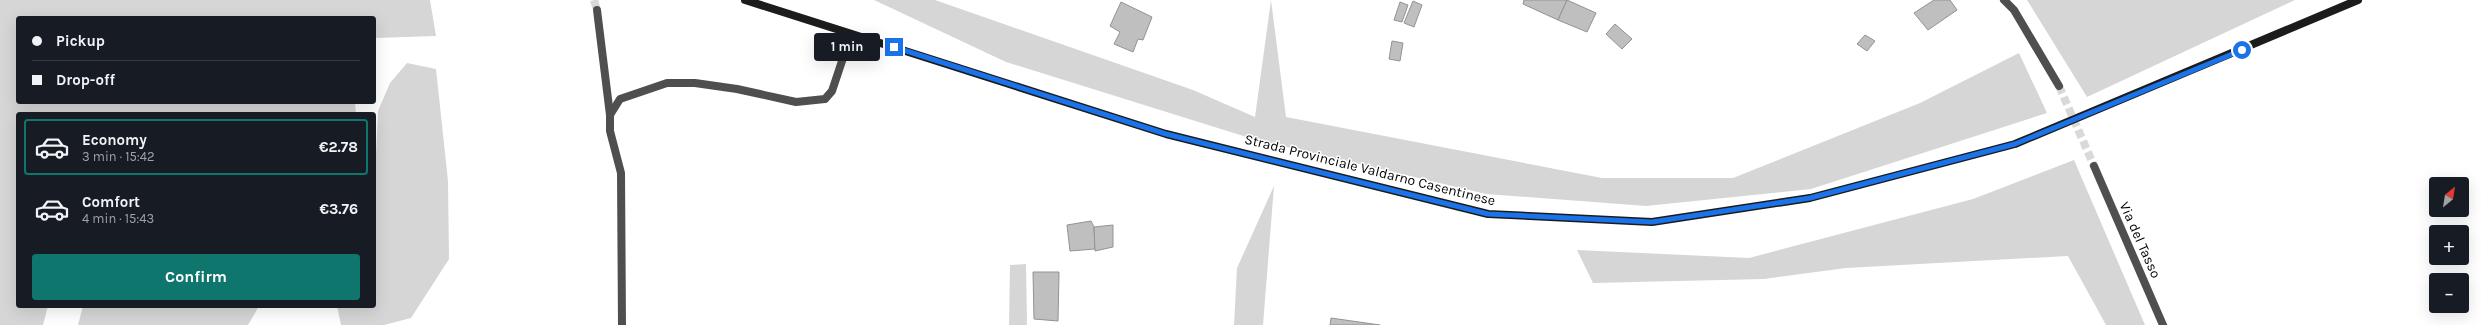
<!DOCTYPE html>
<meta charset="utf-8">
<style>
:root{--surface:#171b24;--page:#242831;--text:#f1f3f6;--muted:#9ea1a6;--line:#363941;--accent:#0f766e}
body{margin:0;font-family:Karla,sans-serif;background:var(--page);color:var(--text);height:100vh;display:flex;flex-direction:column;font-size:15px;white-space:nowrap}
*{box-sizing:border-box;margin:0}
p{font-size:13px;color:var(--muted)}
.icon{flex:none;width:22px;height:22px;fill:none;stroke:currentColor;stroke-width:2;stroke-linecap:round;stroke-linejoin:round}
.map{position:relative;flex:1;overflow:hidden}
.details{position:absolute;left:16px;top:112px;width:360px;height:196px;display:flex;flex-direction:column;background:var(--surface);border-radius:4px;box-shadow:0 4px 16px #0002}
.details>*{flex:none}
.banner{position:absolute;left:16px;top:16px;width:360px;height:88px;border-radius:4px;box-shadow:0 4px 16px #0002;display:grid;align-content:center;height:88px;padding:0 16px;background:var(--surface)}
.needle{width:26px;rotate:30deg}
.controls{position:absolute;left:2429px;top:177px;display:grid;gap:8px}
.controls a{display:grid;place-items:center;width:40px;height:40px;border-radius:4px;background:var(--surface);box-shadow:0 4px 16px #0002;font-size:20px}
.end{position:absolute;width:18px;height:18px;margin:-9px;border:5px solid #1a73e8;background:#fff;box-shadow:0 0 0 2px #fff}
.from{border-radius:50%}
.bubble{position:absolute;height:28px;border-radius:4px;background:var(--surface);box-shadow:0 4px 16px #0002;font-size:13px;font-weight:700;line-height:28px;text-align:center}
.banner b{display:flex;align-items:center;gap:14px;height:38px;font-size:15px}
.banner b+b{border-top:1px solid var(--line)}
.banner i{width:10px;height:10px;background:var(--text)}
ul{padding:7px 0 0;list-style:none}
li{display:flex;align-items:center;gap:12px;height:56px;margin:0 8px 6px;padding:0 8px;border:2px solid transparent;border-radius:4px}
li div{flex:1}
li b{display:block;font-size:15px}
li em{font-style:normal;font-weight:700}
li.active{border-color:var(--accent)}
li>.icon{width:36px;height:36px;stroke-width:1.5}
.cta{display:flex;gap:8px;margin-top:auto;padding:8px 16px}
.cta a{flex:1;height:46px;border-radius:4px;background:var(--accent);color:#fff;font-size:16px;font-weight:700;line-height:46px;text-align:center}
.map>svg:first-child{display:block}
</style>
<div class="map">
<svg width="2481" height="325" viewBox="0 0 2481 325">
<rect width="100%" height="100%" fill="#fff"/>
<!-- green -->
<g fill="#d6d6d6">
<path d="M 0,0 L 430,0 L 436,36 L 376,38 L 374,40 L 374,18 L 18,18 L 18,102 L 355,102 L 356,114 L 18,114 L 18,306 L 48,306 L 43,325 L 0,325 Z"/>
<path d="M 874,0 L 935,0 L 1193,90 L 1255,117 L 1271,0 L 1286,117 L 1602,178 L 1733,178 L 1920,103 L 2019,53 L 2047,113 L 1811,189 L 1646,206 L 1486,194 L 1253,139 L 1006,62 Z"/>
<path d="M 2027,0 L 2295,0 L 2087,97 Z"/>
<path d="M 407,63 L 436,69 L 448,181 L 449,259 L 411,318 L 384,325 L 341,325 L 337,306 L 374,306 L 374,199 L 378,111 L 390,83 Z"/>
<path d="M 2074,160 L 2145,325 L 2106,325 L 2068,256 L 1846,268 L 1764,279 L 1593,283 L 1577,250 L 1749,258 L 1973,199 Z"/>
<path d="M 1274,186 L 1263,325 L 1234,325 L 1237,268 Z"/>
<path d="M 1026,264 L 1027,325 L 1009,325 L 1010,265 Z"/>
<path d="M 83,306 L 259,306 L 248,325 L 78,325 Z"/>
</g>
<!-- building -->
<g fill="#bfbfbf" stroke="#939393">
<path d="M 1524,0 L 1567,0 L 1558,20 L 1523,4 Z"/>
<path d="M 1567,0 L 1596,13 L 1587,32 L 1558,20 Z"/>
<path d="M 1934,0 L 1950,0 L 1957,10 L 1928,30 L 1914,13 Z"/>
<path d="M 1413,1 L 1422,5 L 1414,27 L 1404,23 Z"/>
<path d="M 1121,2 L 1152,17 L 1143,40 L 1138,39 L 1133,52 L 1114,44 L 1120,32 L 1110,26 Z"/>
<path d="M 1400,2 L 1408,5 L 1402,22 L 1394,20 Z"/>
<path d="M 1615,24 L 1632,39 L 1622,49 L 1606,34 Z"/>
<path d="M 1865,35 L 1875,41 L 1867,51 L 1857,44 Z"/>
<path d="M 1392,41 L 1403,43 L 1400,61 L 1389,59 Z"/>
<path d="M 1091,221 L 1094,227 L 1095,249 L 1070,251 L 1067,225 Z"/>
<path d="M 1113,225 L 1113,247 L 1095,251 L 1094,227 Z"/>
<path d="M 1033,272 L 1059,272 L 1058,321 L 1034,319 Z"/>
<path d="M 1331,318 L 1380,325 L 1330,325 Z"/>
</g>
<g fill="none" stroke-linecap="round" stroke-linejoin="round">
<!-- street-tunnel -->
<g stroke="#d9d9d9" stroke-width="8" stroke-dasharray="8 4" stroke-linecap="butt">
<path d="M 594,0 L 597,10"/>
<path d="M 2059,86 L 2094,166"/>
</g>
<!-- street -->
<g stroke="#4f4f4f" stroke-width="8">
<path d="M 2004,0 L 2014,10 L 2059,86"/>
<path d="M 597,10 L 610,115"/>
<path d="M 2094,166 L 2163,325"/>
<path d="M 622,325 L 621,173 L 610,131 L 610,115 L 620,99 L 667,83 L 695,83 L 737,89 L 796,102 L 825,99 L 832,91 L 851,34"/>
</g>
<!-- secondary -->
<path stroke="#1c1c1c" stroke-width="8" d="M 745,0 L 1166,134 L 1488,214 L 1652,222 L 1810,198 L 2015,144 L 2358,0"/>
</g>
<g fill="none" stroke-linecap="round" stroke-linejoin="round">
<!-- route -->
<path stroke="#1a73e8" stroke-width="5" d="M 894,47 L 1166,134 L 1488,214 L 1652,222 L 1810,198 L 2015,144 L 2242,50"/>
</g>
<g text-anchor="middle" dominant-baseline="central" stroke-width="3" stroke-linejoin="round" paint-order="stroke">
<!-- street labels -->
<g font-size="14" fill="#000" stroke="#fff">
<text transform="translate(1370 170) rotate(14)">Strada Provinciale Valdarno Casentinese</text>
<text transform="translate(2140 240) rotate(66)">Via del Tasso</text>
</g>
</g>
</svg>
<div class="controls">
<a><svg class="needle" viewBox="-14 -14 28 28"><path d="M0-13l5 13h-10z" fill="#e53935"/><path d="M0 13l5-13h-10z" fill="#9ea1a6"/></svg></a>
<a>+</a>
<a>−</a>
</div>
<i class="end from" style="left:2242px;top:50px"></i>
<i class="end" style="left:894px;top:47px"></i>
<div class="bubble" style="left:814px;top:33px;width:66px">1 min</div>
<div class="banner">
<b><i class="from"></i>Pickup</b>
<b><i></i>Drop-off</b>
</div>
<section class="details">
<ul>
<li class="active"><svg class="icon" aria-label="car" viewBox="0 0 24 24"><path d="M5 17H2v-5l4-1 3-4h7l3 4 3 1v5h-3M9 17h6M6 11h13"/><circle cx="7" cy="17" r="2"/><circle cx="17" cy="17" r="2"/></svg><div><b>Economy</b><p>3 min · 15:42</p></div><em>€2.78</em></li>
<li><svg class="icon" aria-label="car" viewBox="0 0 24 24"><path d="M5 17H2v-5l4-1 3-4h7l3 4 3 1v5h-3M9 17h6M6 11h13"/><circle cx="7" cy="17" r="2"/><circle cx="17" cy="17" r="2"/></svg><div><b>Comfort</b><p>4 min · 15:43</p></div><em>€3.76</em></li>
</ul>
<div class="cta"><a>Confirm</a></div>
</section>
</div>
